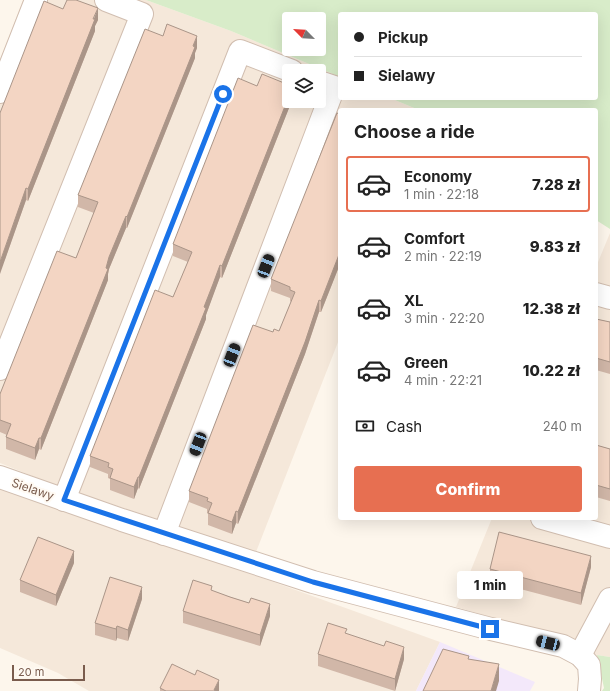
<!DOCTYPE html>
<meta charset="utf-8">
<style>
:root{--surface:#fff;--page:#f6f6f6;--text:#222;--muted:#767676;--line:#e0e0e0;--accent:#e76f51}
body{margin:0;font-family:Inter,sans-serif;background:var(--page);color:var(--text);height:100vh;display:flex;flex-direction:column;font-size:15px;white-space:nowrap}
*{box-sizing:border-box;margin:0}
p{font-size:13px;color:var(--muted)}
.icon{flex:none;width:22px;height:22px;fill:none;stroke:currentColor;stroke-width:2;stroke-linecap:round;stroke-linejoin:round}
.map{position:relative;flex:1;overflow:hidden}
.drawer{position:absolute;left:338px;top:108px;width:260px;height:412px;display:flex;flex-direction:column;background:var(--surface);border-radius:4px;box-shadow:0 4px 16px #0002}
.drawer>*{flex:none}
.top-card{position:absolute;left:338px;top:12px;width:260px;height:88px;border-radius:4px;box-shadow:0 4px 16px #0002;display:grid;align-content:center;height:88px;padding:0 16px;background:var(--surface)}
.needle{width:26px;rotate:294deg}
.fabs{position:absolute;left:282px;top:12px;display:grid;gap:8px}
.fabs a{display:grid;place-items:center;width:44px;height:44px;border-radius:4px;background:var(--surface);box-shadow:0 4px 16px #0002;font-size:20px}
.scale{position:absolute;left:12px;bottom:10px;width:73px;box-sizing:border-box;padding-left:4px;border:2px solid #7a5c4d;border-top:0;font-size:11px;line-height:14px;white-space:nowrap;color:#7a5c4d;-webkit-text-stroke:3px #fffaf3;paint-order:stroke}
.end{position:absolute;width:18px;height:18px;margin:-9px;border:5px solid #1a73e8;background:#fff;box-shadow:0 0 0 2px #fff}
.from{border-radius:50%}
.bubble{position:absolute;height:28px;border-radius:4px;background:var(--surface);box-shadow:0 4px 16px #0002;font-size:13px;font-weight:800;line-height:28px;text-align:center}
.car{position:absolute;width:12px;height:24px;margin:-12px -6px;border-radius:5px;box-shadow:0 0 3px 1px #0007;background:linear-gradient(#222 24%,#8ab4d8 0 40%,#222 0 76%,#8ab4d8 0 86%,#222 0)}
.top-card b{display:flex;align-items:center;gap:14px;height:38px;font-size:15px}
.top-card b+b{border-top:1px solid var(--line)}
.top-card i{width:10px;height:10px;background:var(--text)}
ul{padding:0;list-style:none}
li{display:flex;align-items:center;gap:12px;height:56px;margin:0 8px 6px;padding:0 8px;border:2px solid transparent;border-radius:4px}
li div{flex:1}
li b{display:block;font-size:15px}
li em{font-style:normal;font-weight:800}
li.selected{border-color:var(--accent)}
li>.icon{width:36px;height:36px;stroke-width:1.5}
h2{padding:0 16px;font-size:18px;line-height:48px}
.pay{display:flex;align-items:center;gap:10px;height:44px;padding:0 16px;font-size:15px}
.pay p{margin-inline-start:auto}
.button{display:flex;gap:8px;margin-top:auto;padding:8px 16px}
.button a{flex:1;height:46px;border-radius:4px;background:var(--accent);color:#fff;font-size:16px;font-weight:800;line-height:46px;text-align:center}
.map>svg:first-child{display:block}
</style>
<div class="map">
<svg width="610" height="691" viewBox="0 0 610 691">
<rect width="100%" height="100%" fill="#fdf6ec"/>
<!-- residential -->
<g fill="#f5e8da" fill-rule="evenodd">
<path d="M 23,0 L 146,0 L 231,31 L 340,77 L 340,98 L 390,98 L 419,110 L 340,110 L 340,337 L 256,552 L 57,486 L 0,463 L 0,60 ZM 289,71 L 319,71 L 319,101 L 289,101 Z"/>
<path d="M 610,233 L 610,657 L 597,655 L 569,640 L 456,607 L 492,518 L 596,518 L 596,267 Z"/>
<path d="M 0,480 L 123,528 L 440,642 L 416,691 L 89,691 L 58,673 L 0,648 Z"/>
</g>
<!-- education -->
<path fill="#f3e8fa" d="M 440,642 L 535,682 L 530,691 L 416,691 Z"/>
<!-- green -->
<g fill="#d8ecc9" fill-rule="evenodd">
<path d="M 146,0 L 610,0 L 610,229 L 596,220 L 596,110 L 419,110 L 390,98 L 596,98 L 596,14 L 340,14 L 340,77 L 231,31 ZM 289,19 L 319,19 L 319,49 L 289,49 Z"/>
<path d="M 597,655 L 610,657 L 610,691 L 602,691 L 604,688 Z"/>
</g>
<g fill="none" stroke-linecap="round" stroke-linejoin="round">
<!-- minor casing -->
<g stroke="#d1beb0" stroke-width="24">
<g id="minor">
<path d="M 0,92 L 36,0"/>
<path d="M 596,294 L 610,298"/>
<path d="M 0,369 L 142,14 L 106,0"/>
<path d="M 0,477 L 122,520 L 313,582 L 491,629 L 563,646 L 580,655 L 589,665 L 590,679 L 589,691"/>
<path d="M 64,500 L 240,51 L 292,71"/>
<path d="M 542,518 L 610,537"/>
<path d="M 164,534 L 334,87 L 319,82"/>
<path d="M 580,655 L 610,599"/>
</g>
</g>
<!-- minor -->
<use href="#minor" stroke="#fff" stroke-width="22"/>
</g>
<!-- wall -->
<g fill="#d1b7a8">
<path d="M 63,9 L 98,20 L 95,26 L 95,31 L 28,201 L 26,200 L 4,262 Z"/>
<path d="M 163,36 L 197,48 L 195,53 L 195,58 L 127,228 L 126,228 L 109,269 L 108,274 L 108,280 L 41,450 L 39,449 L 35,460 L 6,449 L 6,437 L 7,435 L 0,432 L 0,394 L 76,258 L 94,213 L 78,207 L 78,195 Z"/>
<path d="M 289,102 L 289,108 L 222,278 L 220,277 L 213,295 L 206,315 L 206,319 L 139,489 L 138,488 L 134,499 L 110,490 L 110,479 L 108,478 L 108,474 L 90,467 L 90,456 L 173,297 L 188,262 L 173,256 L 173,244 Z"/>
<path d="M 340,114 L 340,264 L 321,312 L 319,312 L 305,354 L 238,524 L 236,523 L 232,534 L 208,525 L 208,514 L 207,513 L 207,509 L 189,502 L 189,491 L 273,332 L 279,331 L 291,302 L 290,301 L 290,298 L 271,291 L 271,279 Z"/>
<path d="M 596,319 L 610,322 L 610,374 L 596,370 Z"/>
<path d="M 596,445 L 610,449 L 610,501 L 596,497 Z"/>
<path d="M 74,563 L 56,606 L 20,592 L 20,580 Z"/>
<path d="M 591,567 L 581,605 L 490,581 L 490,569 Z"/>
<path d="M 212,591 L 249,603 L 270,616 L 260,646 L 183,623 L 183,611 Z"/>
<path d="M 142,599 L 128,641 L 117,638 L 116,641 L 95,635 L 95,623 Z"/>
<path d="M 347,634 L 404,659 L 395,691 L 318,666 L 318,654 Z"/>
<path d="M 160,688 L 219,691 L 160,691 Z"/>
</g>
<!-- shaded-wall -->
<g fill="#aa9588">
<path d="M 98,8 L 98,20 L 95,26 L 95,31 L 28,201 L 28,189 Z"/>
<path d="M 197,36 L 197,48 L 195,53 L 195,58 L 127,228 L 127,217 Z"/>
<path d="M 289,91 L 289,101 L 290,101 L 289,108 L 222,278 L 222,266 Z"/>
<path d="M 26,188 L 26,200 L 0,274 L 0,262 Z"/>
<path d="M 126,216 L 126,228 L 109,269 L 108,274 L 108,280 L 41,450 L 41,438 L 106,268 L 109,257 Z"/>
<path d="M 340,252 L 340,264 L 321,312 L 321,301 Z"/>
<path d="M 220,265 L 220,277 L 206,315 L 206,319 L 139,489 L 139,477 Z"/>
<path d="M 319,300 L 319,312 L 305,354 L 238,524 L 238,512 Z"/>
<path d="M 39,438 L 39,449 L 35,460 L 35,448 Z"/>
<path d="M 138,477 L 138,488 L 134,499 L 134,487 Z"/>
<path d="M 236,511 L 236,523 L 232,534 L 232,522 Z"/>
<path d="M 74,551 L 74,563 L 56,606 L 56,595 Z"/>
<path d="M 591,556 L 591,567 L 581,605 L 581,593 Z"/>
<path d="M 142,587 L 142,599 L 128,641 L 128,630 Z"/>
<path d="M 270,604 L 270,616 L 260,646 L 260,635 Z"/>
<path d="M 117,626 L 117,638 L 116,641 L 116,629 Z"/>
<path d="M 404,647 L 404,659 L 395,691 L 395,679 Z"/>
<path d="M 499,664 L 499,681 L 496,691 L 491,691 Z"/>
<path d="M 219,680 L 219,691 L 214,691 L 214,690 Z"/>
</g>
<!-- building -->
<g fill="#f3d5c3" stroke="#aa9588">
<path d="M 67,0 L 76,0 L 98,8 L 93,19 L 95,19 L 28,189 L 26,188 L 0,262 L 0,113 L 44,1 L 63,9 Z"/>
<path d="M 167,24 L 197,36 L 193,46 L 195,47 L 127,217 L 126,216 L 109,257 L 106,268 L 108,269 L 41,438 L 39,438 L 35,448 L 6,437 L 11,424 L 0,420 L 0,394 L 57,251 L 76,258 L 98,202 L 78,195 L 145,29 L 163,36 Z"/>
<path d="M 262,74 L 289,85 L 289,91 L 287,96 L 289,96 L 222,266 L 220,265 L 213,284 L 204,307 L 206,308 L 139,477 L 138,477 L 134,487 L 110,478 L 113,469 L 108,467 L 109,463 L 90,456 L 155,290 L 173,297 L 192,252 L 173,244 L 238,78 L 257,86 Z"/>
<path d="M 337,113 L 340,114 L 340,252 L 321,301 L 319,300 L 305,342 L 238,512 L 236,511 L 232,522 L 208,513 L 212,503 L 207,501 L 208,498 L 189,491 L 253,325 L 273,332 L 274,329 L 279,331 L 295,292 L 290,290 L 290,287 L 271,279 Z"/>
<path d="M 596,319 L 610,322 L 610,362 L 596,358 Z"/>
<path d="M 596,445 L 610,449 L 610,489 L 596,485 Z"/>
<path d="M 499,532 L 591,556 L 581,593 L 490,569 Z"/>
<path d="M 38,537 L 74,551 L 56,595 L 20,580 Z"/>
<path d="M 110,577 L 142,587 L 128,630 L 117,626 L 116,629 L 95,623 Z"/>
<path d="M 193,580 L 212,586 L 211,590 L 230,597 L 249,603 L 251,598 L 270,604 L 260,635 L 183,611 Z"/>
<path d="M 328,623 L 347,629 L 345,633 L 384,646 L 386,641 L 404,647 L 395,679 L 318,654 Z"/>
<path d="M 443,649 L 469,656 L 468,659 L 499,664 L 491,691 L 423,691 Z"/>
<path d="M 172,664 L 195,675 L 197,670 L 219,680 L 214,690 L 216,691 L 166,691 L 160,688 Z"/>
</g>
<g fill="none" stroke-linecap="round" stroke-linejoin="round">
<!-- route -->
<path stroke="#1a73e8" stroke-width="5" d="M 223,94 L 64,500 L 313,582 L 490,629"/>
</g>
<g text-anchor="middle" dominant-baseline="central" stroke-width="4" stroke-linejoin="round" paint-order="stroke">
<!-- street labels -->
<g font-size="12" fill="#7a5c4d" stroke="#fffaf3">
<text transform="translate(33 489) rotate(19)">Sielawy</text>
</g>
</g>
</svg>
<div class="fabs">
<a><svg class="needle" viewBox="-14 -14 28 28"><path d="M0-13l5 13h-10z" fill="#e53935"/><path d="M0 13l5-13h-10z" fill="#767676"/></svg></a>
<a><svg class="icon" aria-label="layers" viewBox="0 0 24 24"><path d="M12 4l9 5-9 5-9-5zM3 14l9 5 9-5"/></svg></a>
</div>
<div class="scale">20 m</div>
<i class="end from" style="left:223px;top:94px"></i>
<i class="end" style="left:490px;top:629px"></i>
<div class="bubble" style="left:457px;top:571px;width:66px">1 min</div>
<i class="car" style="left:266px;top:266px;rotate:21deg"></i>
<i class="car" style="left:232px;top:355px;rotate:21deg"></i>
<i class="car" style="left:198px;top:444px;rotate:201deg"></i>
<i class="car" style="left:548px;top:643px;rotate:284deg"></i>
<div class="top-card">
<b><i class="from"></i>Pickup</b>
<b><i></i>Sielawy</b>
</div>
<section class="drawer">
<h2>Choose a ride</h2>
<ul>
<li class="selected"><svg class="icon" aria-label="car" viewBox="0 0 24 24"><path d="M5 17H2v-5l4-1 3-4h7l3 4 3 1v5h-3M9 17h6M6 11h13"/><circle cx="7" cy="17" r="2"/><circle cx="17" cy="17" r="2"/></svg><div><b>Economy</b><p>1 min · 22:18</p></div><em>7.28 zł</em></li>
<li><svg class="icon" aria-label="car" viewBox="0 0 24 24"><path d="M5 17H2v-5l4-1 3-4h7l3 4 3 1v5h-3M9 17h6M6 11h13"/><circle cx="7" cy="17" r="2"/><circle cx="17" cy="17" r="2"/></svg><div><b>Comfort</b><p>2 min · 22:19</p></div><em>9.83 zł</em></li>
<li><svg class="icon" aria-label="car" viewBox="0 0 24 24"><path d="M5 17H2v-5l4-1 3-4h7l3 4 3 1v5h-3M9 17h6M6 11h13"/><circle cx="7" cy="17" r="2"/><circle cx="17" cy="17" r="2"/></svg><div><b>XL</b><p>3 min · 22:20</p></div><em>12.38 zł</em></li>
<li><svg class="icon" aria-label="car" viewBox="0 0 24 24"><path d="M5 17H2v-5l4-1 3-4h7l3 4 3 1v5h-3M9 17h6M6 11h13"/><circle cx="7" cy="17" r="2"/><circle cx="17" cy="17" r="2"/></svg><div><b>Green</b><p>4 min · 22:21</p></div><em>10.22 zł</em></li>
</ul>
<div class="pay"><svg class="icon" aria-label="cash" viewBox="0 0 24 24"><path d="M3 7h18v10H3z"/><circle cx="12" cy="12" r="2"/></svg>Cash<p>240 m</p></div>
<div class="button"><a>Confirm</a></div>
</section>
</div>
